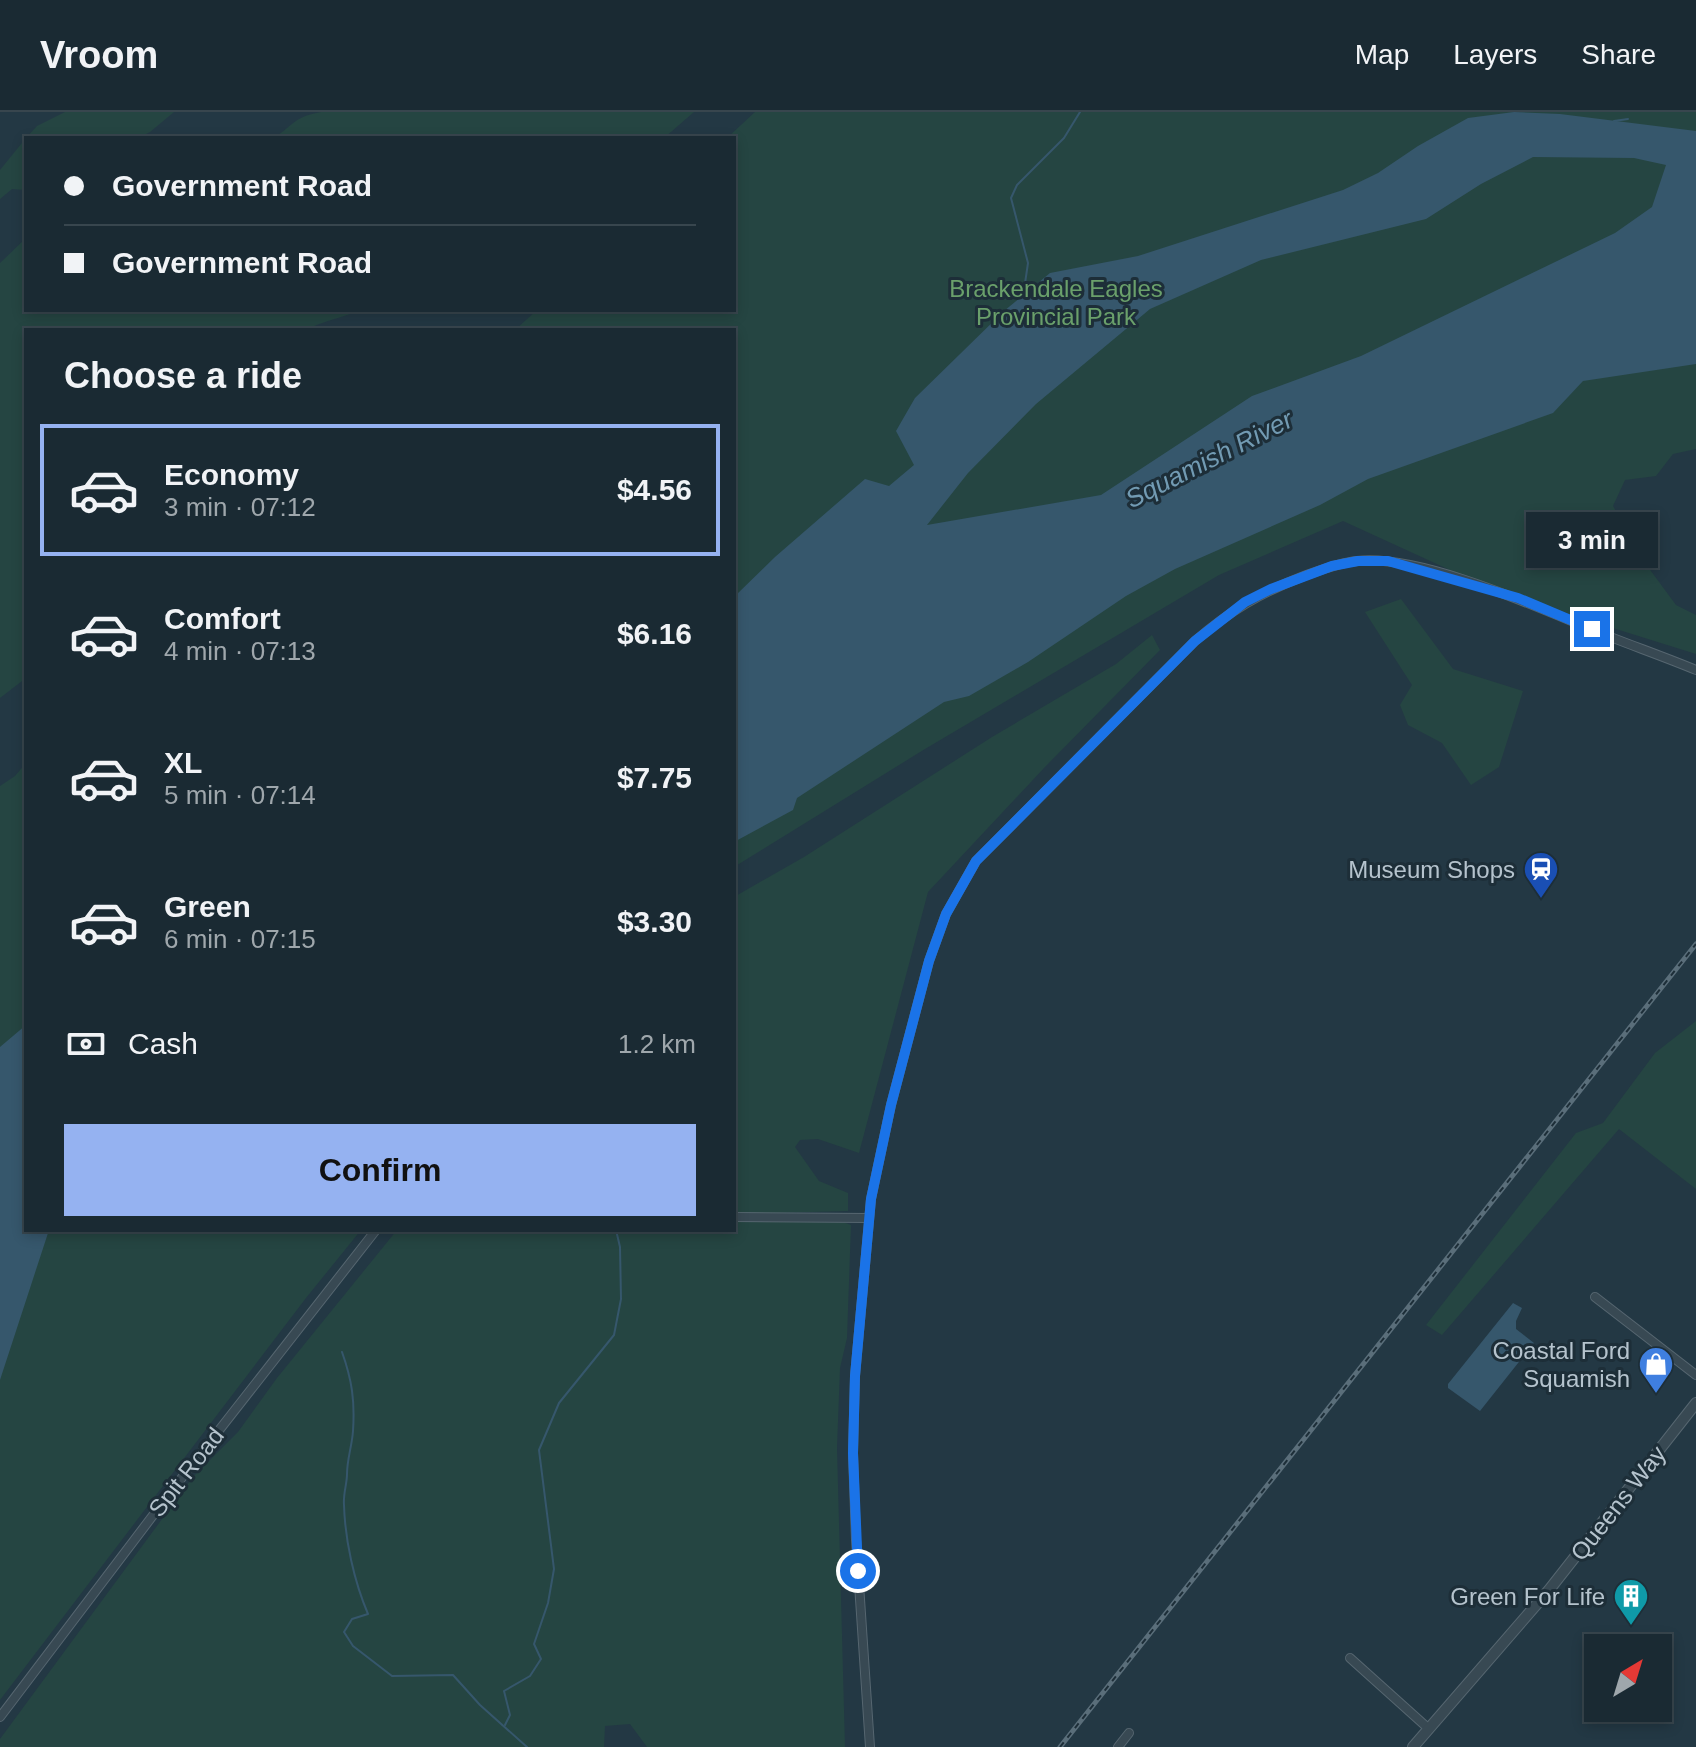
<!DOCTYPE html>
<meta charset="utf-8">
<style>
:root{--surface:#1a2a33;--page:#27363f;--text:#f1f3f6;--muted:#9fa7ac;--line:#38464e;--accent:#95b2f1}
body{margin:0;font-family:Arial,sans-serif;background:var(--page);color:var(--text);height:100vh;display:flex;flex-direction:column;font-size:30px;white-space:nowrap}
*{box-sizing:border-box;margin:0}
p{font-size:26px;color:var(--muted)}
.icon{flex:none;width:44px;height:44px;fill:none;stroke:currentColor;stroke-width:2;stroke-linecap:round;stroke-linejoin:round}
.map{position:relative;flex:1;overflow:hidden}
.sheet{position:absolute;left:24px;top:216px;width:712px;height:904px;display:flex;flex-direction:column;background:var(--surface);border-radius:0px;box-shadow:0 4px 12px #0003,0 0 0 2px var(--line)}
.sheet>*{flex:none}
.top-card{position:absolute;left:24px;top:24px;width:712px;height:176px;border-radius:0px;box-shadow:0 4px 12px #0003,0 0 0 2px var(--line);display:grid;align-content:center;height:176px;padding:0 40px;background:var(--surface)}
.needle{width:52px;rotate:38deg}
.fabs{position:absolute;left:1584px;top:1522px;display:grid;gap:16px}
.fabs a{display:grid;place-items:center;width:88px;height:88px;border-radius:0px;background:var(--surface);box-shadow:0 4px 12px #0003,0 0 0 2px var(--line);font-size:40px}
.end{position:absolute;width:36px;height:36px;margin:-18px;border:10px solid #1a73e8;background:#fff;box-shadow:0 0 0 4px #fff}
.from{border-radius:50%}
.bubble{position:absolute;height:56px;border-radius:0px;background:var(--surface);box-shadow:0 4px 12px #0003,0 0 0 2px var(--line);font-size:26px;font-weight:700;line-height:56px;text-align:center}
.top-card b{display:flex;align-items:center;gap:28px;height:76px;font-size:30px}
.top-card b+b{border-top:2px solid var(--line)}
.top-card i{width:20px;height:20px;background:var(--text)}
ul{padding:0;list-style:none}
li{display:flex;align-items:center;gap:24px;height:132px;margin:0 16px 12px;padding:0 24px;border:4px solid transparent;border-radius:0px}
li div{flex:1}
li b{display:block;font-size:30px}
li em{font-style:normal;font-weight:700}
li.active{border-color:var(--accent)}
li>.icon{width:72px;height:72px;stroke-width:1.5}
h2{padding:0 40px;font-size:36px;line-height:96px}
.pay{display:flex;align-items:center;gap:20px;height:88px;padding:0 40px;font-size:30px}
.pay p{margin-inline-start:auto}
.cta{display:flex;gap:16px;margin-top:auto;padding:16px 40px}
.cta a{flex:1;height:92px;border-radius:0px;background:var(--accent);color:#111;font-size:32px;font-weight:700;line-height:92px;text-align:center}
header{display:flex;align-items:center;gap:48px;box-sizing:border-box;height:112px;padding:0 40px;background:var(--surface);border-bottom:2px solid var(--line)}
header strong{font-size:38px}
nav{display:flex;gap:44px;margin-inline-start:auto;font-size:28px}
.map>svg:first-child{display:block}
</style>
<header>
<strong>Vroom</strong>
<nav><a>Map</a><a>Layers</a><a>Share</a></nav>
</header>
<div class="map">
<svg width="1696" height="1635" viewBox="0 0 1696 1635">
<rect width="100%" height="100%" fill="#233844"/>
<!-- green -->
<g fill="#254542">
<path d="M 65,0 L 174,0 L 150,20 L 138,26 L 26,26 L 37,14 Z"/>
<path d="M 321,0 L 694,0 L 664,26 L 274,26 C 296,11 294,5 321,0 Z"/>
<path d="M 755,0 L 1696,0 L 1696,337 L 1673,342 L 1656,364 L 1625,368 L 1613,394 L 1648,455 L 1676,493 L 1696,503 L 1696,542 L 1498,480 L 1343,409 L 1219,463 L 925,637 L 734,755 L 734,218 L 515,218 L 537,198 L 734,198 L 734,26 L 727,26 Z"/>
<path d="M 26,26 L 26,78 L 12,77 L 0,87 L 0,58 Z"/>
<path d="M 26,126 L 26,198 L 361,198 C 342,206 325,208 306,218 L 26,218 L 26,566 L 0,586 L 0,151 Z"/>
<path d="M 1401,487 L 1453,557 L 1523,579 L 1499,655 L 1471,673 L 1442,631 L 1408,613 L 1400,593 L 1412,573 L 1365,500 Z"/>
<path d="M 1152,523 L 1160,538 L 1044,656 L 928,780 L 859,1041 L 818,1027 L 800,1028 L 795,1035 L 819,1069 L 848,1081 L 848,1099 L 734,1102 L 734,785 L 804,745 L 992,625 L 1116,552 Z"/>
<path d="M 26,651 L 26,1118 L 361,1118 L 306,1186 L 0,1588 L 0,674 L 15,664 Z"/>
<path d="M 1696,909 L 1696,1077 L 1619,1017 L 1442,1223 L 1426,1213 L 1576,1021 L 1603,1011 L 1655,941 Z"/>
<path d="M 772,1108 L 843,1110 L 851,1113 L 847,1226 L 840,1256 L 837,1336 L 845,1635 L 647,1635 L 630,1612 L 605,1614 L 604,1635 L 0,1635 L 0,1627 L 193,1365 L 238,1320 L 277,1266 L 397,1118 L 734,1118 L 734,1109 Z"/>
</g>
<!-- water -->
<g fill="#36576c" fill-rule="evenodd">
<path d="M 1514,0 L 1560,2 L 1696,19 L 1696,252 L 1583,269 L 1553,301 L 1368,367 L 1320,393 L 1175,457 L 1126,484 L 1028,550 L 969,584 L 944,590 L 797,686 L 793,698 L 734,730 L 734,485 L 775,445 L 865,367 L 889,374 L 914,353 L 896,319 L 915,286 L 1004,199 L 1050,161 L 1138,144 L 1343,78 L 1378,61 L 1418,34 L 1468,6 ZM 1533,45 L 1634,46 L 1666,53 L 1652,95 L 1615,121 L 1361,244 L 1252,284 L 1101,383 L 927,413 L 968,361 L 1036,292 L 1150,197 L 1261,148 L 1426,107 L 1481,72 Z"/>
<path d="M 26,913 L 26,1118 L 49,1118 L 0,1268 L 0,935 Z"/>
<path d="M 1513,1191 L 1522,1196 L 1516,1209 L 1516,1217 L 1534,1231 L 1480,1299 L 1448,1276 L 1448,1272 Z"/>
</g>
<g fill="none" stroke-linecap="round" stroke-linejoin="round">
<!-- stream -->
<g stroke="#36576c" stroke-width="2">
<path d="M 1614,9 L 1628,7"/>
<path d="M 1027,181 L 1024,178 L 1028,151 L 1011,86 L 1017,73 L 1064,26 L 1080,0"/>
<path d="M 342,1240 C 352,1268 355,1289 353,1319 C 352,1334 347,1347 347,1362 C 347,1372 343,1382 344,1393 C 345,1428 354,1469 368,1502 L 352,1507 L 344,1520 L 353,1534 L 392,1564 L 453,1563 L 480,1593 L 527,1635"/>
<path d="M 505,1613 L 510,1603 L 504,1579 L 530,1564 L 541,1547 L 534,1532 L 548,1491 L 554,1457 L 539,1338 L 559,1291 L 614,1223 L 621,1187 L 620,1135 L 616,1118"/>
</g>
<!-- minor casing -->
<g stroke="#566670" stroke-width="10">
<g id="minor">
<path d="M 734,1105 L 869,1106"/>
<path d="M 1595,1185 L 1696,1263"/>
<path d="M 1350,1546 L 1429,1617"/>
<path d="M 0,1605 L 173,1377 L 376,1118"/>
<path d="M 870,1635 L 856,1428 L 853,1341 L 855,1264 L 871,1087 L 891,993 L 929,849 L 946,802 L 976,749 L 1195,529 C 1231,498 1260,481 1304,464 C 1321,458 1338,451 1357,449 C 1418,442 1530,492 1588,516 C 1624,531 1660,543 1696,558"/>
<path d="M 1118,1635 L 1129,1621"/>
</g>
</g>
<!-- tertiary casing -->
<g stroke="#566670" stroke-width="12">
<path id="tertiary" d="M 1413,1635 L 1549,1478 L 1696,1291"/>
</g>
<!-- minor -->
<use href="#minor" stroke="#384953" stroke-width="8"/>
<!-- tertiary -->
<use href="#tertiary" stroke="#384953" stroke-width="10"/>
<!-- rail casing -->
<g stroke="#5a6e7a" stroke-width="5">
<path id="rail" d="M 1060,1635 L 1696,832"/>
</g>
<!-- rail -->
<use href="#rail" stroke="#1d2e38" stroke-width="2" stroke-dasharray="6" stroke-linecap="butt"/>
</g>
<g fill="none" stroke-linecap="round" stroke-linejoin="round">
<!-- route -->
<path stroke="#1a73e8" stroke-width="10" d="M 858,1459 L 853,1341 L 855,1264 L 871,1087 L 891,993 L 929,849 L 946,802 L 976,749 L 1195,529 L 1245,490 L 1271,477 L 1332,454 L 1358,449 L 1388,449 L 1518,486 L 1592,517"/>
</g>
<!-- icons -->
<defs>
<g id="station-pin" transform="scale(1.8)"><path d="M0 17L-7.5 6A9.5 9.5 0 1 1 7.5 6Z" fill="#1a4fb4" stroke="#1d2e38"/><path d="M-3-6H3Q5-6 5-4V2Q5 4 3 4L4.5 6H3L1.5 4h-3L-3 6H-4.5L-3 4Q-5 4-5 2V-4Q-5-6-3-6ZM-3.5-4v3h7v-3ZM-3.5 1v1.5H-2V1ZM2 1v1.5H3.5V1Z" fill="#fff"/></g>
<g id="shop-pin" transform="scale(1.8)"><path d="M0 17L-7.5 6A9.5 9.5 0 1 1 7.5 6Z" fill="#3f7fe0" stroke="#1d2e38"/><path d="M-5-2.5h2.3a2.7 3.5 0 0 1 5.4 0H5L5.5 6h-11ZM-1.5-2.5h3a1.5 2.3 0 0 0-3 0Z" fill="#fff"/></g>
<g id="building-pin" transform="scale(1.8)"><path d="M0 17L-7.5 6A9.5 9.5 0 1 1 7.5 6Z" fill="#0f9aa8" stroke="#1d2e38"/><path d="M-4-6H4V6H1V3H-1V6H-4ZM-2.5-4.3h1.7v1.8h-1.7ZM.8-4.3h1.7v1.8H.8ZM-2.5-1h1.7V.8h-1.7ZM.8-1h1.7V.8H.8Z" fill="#fff"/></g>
</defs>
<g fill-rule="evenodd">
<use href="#station-pin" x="1541" y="757"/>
<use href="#shop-pin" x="1656" y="1252"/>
<use href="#building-pin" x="1631" y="1484"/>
</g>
<g text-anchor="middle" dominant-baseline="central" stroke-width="6" stroke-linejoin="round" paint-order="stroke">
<!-- park labels -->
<g font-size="24" fill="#6aa06b" stroke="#1d2e38">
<text x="1056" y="176">Brackendale Eagles<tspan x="1056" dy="28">Provincial Park</tspan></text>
</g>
<!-- poi labels -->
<g font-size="24" fill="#b5c3cd" stroke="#1d2e38" text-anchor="end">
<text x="1515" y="757">Museum Shops</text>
<text x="1630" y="1238">Coastal Ford<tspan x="1630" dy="28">Squamish</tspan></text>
<text x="1605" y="1484">Green For Life</text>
</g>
<!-- street labels -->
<g font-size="24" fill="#b5c3cd" stroke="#1d2e38">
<text transform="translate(186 1360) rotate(-52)">Spit Road</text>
<text transform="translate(1618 1391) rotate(-52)">Queens Way</text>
</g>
<!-- water labels -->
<g font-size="26" font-style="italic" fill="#729bb3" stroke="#1d2e38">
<text transform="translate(1209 347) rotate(-27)">Squamish River</text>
</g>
</g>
</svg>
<div class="fabs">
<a><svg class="needle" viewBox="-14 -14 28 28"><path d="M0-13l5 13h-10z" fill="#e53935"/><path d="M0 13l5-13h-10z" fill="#9fa7ac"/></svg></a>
</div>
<i class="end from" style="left:858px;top:1459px"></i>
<i class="end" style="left:1592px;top:517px"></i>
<div class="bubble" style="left:1526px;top:400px;width:132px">3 min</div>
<div class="top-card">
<b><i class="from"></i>Government Road</b>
<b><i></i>Government Road</b>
</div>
<section class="sheet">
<h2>Choose a ride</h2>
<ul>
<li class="active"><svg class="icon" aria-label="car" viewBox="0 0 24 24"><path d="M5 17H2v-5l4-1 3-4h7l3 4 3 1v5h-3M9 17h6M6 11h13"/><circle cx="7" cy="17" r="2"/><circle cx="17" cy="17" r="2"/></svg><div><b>Economy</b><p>3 min · 07:12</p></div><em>$4.56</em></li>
<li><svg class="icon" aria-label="car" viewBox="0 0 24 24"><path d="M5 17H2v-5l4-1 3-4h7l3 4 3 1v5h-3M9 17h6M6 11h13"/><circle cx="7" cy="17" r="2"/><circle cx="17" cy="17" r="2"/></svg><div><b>Comfort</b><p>4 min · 07:13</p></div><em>$6.16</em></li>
<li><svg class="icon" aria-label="car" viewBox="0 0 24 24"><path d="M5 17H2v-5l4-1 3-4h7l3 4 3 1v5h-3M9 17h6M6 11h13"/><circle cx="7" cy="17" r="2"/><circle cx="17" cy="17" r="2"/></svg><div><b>XL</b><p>5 min · 07:14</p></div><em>$7.75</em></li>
<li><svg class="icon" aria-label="car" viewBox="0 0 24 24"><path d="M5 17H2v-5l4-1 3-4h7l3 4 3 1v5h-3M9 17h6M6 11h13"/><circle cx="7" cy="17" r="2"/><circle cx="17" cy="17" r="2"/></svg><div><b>Green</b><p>6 min · 07:15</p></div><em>$3.30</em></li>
</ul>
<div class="pay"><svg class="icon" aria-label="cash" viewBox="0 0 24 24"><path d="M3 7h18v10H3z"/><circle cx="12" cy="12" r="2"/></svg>Cash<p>1.2 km</p></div>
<div class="cta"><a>Confirm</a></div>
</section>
</div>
